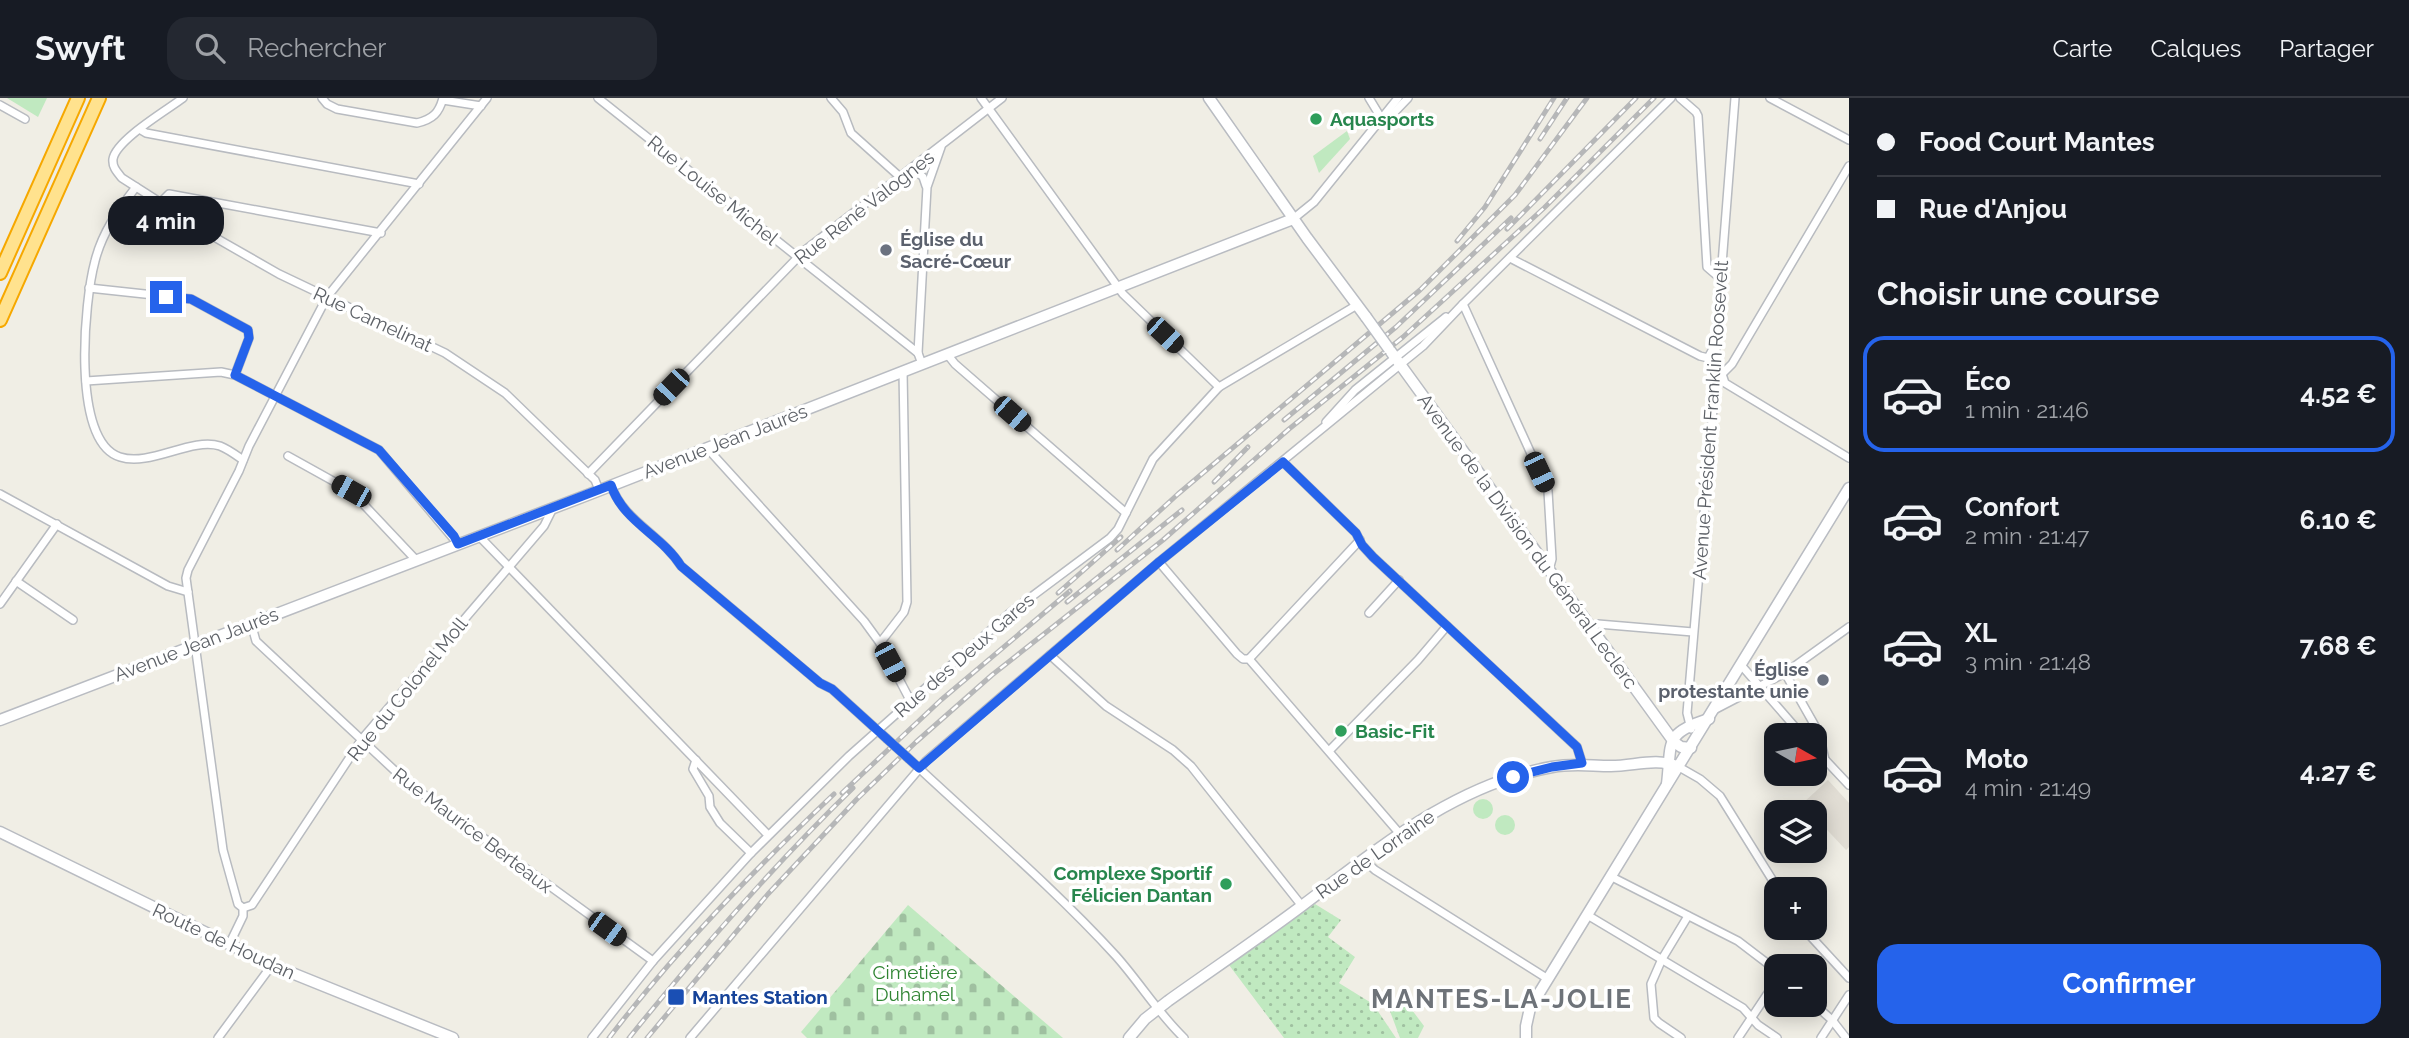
<!DOCTYPE html>
<html lang="fr">
<meta charset="utf-8">
<style>
:root{--surface:#171b24;--page:#242831;--text:#f1f3f6;--muted:#9ea1a6;--line:#363941;--accent:#2563eb}
body{margin:0;font-family:Raleway,sans-serif;background:var(--page);color:var(--text);height:100vh;display:flex;flex-direction:column;font-size:26px;white-space:nowrap}
*{box-sizing:border-box;margin:0}
p{font-size:23px;color:var(--muted)}
.icon{flex:none;width:38px;height:38px;fill:none;stroke:currentColor;stroke-width:2;stroke-linecap:round;stroke-linejoin:round}
.map{position:relative;flex:1;overflow:hidden}
.sheet{display:flex;flex-direction:column;background:var(--surface);width:560px}
.sheet>*{flex:none}
.banner{display:grid;align-content:center;height:154px;padding:0 28px;background:var(--surface)}
.needle{width:46px;rotate:99deg}
.fabs{position:absolute;left:1764px;top:625px;display:grid;gap:14px}
.fabs a{display:grid;place-items:center;width:63px;height:63px;border-radius:14px;background:var(--surface);box-shadow:0 4px 18px #0003;font-size:35px}
.end{position:absolute;width:32px;height:32px;margin:-16px;border:9px solid #2563eb;background:#fff;box-shadow:0 0 0 4px #fff}
.from{border-radius:50%}
.bubble{position:absolute;height:49px;border-radius:21px;background:var(--surface);box-shadow:0 4px 18px #0003;font-size:23px;font-weight:700;line-height:49px;text-align:center}
.car{position:absolute;width:21px;height:42px;margin:-21px -10px;border-radius:9px;box-shadow:0 0 5px 2px #0007;background:linear-gradient(#222 24%,#8ab4d8 0 40%,#222 0 76%,#8ab4d8 0 86%,#222 0)}
.banner b{display:flex;align-items:center;gap:24px;height:66px;font-size:26px}
.banner b+b{border-top:2px solid var(--line)}
.banner i{width:18px;height:18px;background:var(--text)}
ul{padding:0;list-style:none}
li{display:flex;align-items:center;gap:21px;height:116px;margin:0 14px 10px;padding:0 14px;border:4px solid transparent;border-radius:21px}
li div{flex:1}
li b{display:block;font-size:26px}
li em{font-style:normal;font-weight:700}
li.on{border-color:var(--accent)}
li>.icon{width:63px;height:63px;stroke-width:1.5}
h2{padding:0 28px;font-size:32px;line-height:84px}
.cta{display:flex;gap:14px;margin-top:auto;padding:14px 28px}
.cta a{flex:1;height:80px;border-radius:21px;background:var(--accent);color:#fff;font-size:28px;font-weight:700;line-height:80px;text-align:center}
header{display:flex;align-items:center;gap:42px;box-sizing:border-box;height:98px;padding:0 35px;background:var(--surface);border-bottom:2px solid var(--line)}
header strong{font-size:33px}
nav{display:flex;gap:38px;margin-inline-start:auto;font-size:24px}
.search{width:490px;height:63px;background:var(--page);display:flex;align-items:center;gap:18px;box-sizing:border-box;padding:0 24px;border-radius:21px;color:var(--muted);font-size:26px}
main{display:flex;flex:1;min-height:0}
.map>svg:first-child{display:block}
</style>
<header>
<strong>Swyft</strong>
<div class="search"><svg class="icon" aria-label="search" viewBox="0 0 24 24"><circle cx="10" cy="10" r="6"/><path d="M15 15l6 6"/></svg>Rechercher</div>
<nav><a>Carte</a><a>Calques</a><a>Partager</a></nav>
</header>
<main>
<div class="map">
<svg width="1849" height="940" viewBox="0 0 1849 940">
<defs>
<pattern id="cemetery-stones" width="16" height="16" patternUnits="userSpaceOnUse" patternTransform="scale(1.75)"><rect width="16" height="16" fill="#c0e9c0"/><path d="M2 7V4a2 2 0 0 1 4 0v3zM10 15v-3a2 2 0 0 1 4 0v3z" fill="#9fc0a0"/></pattern>
<pattern id="park-dots" width="8" height="8" patternUnits="userSpaceOnUse" patternTransform="scale(1.75)"><rect width="8" height="8" fill="#c0e9c0"/><path d="M2 2h.1M6 6h.1" fill="none" stroke="#9fc0a0" stroke-width="1.8" stroke-linecap="round"/></pattern>
</defs>
<rect width="100%" height="100%" fill="#f0eee5"/>
<!-- education -->
<path fill="#e1ddd4" d="M 1828,682 L 1849,705 L 1849,749 L 1846,752 L 1815,719 L 1815,714 L 1810,714 L 1802,706 Z"/>
<!-- green -->
<g fill="#c0e9c0">
<path d="M 7,0 L 47,0 L 38,19 Z"/>
<path d="M 1347,33 L 1350,41 L 1319,75 L 1313,58 Z"/>
<circle cx="1483" cy="711" r="10"/>
<circle cx="1505" cy="727" r="10"/>
</g>
<!-- cemetery -->
<path fill="url(#cemetery-stones)" d="M 908,807 L 1063,940 L 807,940 L 801,934 Z"/>
<!-- park -->
<g fill="url(#park-dots)">
<path d="M 1315,806 L 1341,822 L 1328,839 L 1355,859 L 1339,885 L 1373,906 L 1396,940 L 1284,940 L 1229,867 Z"/>
<path d="M 1398,900 L 1403,900 L 1424,928 L 1418,940 L 1400,940 L 1387,905 Z"/>
</g>
<g fill="none" stroke-linecap="round" stroke-linejoin="round">
<!-- street casing -->
<g stroke="#b8bbc0" stroke-width="10">
<g id="street">
<path d="M 183,0 C 167,12 116,42 113,61 C 112,69 117,74 122,80 L 216,140 L 279,176 L 445,255 L 505,295 L 595,382 L 599,392"/>
<path d="M 322,0 L 327,6 L 337,11 L 417,25 C 433,21 439,15 443,0"/>
<path d="M 598,0 L 918,255 L 922,266"/>
<path d="M 831,0 L 843,14 L 851,35 L 900,79"/>
<path d="M 981,0 L 1123,196 L 1219,289"/>
<path d="M 1369,0 L 1383,23"/>
<path d="M 1680,0 L 1696,14 L 1698,18 L 1707,169 L 1721,181"/>
<path d="M 1770,0 L 1849,42"/>
<path d="M 443,2 L 481,8"/>
<path d="M 0,7 L 25,21"/>
<path d="M 1384,25 L 1408,0"/>
<path d="M 141,32 L 146,35 L 419,86"/>
<path d="M 913,70 L 923,79 L 926,88"/>
<path d="M 136,89 C 118,112 102,135 95,163 C 84,203 71,344 120,359 C 150,369 191,339 220,348 C 228,351 236,357 243,362"/>
<path d="M 161,104 L 169,96 L 381,135"/>
<path d="M 1293,121 L 1314,104 L 1398,0"/>
<path d="M 1510,160 L 1700,258 L 1708,260 L 1715,247"/>
<path d="M 89,190 L 191,201 L 248,232 L 249,240 L 235,277"/>
<path d="M 1463,206 L 1548,393 L 1552,461 L 1549,472"/>
<path d="M 918,255 L 927,89 L 941,49"/>
<path d="M 947,256 L 955,266 L 1126,415"/>
<path d="M 1716,276 L 1722,276 L 1732,266 L 1849,68"/>
<path d="M 1722,276 L 1725,285 L 1849,360"/>
<path d="M 86,283 L 221,274 L 235,277 L 379,352 L 458,446"/>
<path d="M 1326,324 L 1355,292 L 1446,219"/>
<path d="M 707,350 L 864,523 L 880,545 L 910,602"/>
<path d="M 288,358 L 351,393 L 416,462"/>
<path d="M 1283,364 L 1356,435 L 1362,447 L 1373,459 L 1577,649 L 1582,665"/>
<path d="M 588,376 L 804,153 L 1002,0"/>
<path d="M 611,387 C 623,423 662,437 681,468 L 820,585 L 832,591 L 886,640"/>
<path d="M 0,396 L 168,488 L 188,494"/>
<path d="M 479,438 L 768,737"/>
<path d="M 1159,464 L 1237,556 L 1243,561 L 1249,561 L 1400,736"/>
<path d="M 16,483 L 73,522"/>
<path d="M 0,506 L 57,426"/>
<path d="M 1369,515 L 1399,482"/>
<path d="M 251,525 L 256,543 L 408,685 L 653,863"/>
<path d="M 1591,530 L 1598,526 L 1693,534"/>
<path d="M 880,545 L 904,514 L 907,504 L 903,273"/>
<path d="M 1050,557 L 1106,608 L 1173,652 L 1191,668 L 1302,808"/>
<path d="M 1249,561 L 1360,442"/>
<path d="M 1741,567 L 1802,637"/>
<path d="M 1785,575 L 1819,635 L 1825,662"/>
<path d="M 1714,612 L 1785,575 L 1849,529"/>
<path d="M 1691,631 L 1687,615 L 1716,276 L 1716,243 L 1735,0"/>
<path d="M 1815,651 L 1849,687"/>
<path d="M 1329,653 L 1418,562 L 1447,528"/>
<path d="M 907,659 C 977,725 1051,787 1116,858 C 1140,885 1158,915 1184,940"/>
<path d="M 696,662 L 693,671 L 709,698 L 710,709 L 720,725 L 751,755"/>
<path d="M 1679,669 L 1700,681 L 1720,698 L 1778,791"/>
<path d="M 1364,762 L 1375,772 L 1548,881"/>
<path d="M 1612,779 L 1738,843 L 1776,872"/>
<path d="M 243,810 L 252,807 L 362,641 L 544,428 L 553,410"/>
<path d="M 1589,818 L 1743,910 L 1758,927 L 1777,940"/>
<path d="M 1803,830 L 1849,880"/>
<path d="M 229,847 L 243,818 L 243,810 L 238,806 L 223,752 L 186,480 L 188,472 L 239,373 L 249,348 L 327,199 L 487,0"/>
<path d="M 1814,906 L 1832,922 L 1846,940"/>
<path d="M 218,940 L 272,867"/>
<path d="M 592,940 L 653,863 L 751,755 L 849,658 L 1011,514 L 1110,440 L 1118,431 L 1153,361 L 1219,289 L 1357,207"/>
<path d="M 690,940 L 926,663 L 1159,464 L 1423,248 L 1463,206 L 1671,0"/>
<path d="M 1681,940 L 1659,925 L 1654,920 L 1651,886 L 1662,861 L 1688,818"/>
<path d="M 1738,940 L 1776,883"/>
<path d="M 1821,940 L 1849,897"/>
</g>
</g>
<!-- secondary casing -->
<g stroke="#b9bcc2" stroke-width="13">
<g id="secondary">
<path d="M 1209,0 L 1307,140 L 1366,219"/>
<path d="M 1389,251 L 1674,644 L 1681,649 L 1691,650"/>
<path d="M 0,622 L 590,396 L 1293,121"/>
<path d="M 1667,686 C 1672,645 1663,635 1709,621"/>
<path d="M 0,734 L 272,867 L 453,940"/>
<path d="M 1129,940 L 1145,921 L 1168,903 C 1213,871 1259,840 1303,807 C 1379,750 1456,686 1552,669 C 1573,665 1591,668 1611,668 C 1635,668 1656,659 1679,669"/>
<path d="M 1526,940 L 1526,928 L 1530,910 L 1849,390"/>
</g>
</g>
<!-- highway casing -->
<g stroke="#f6a800" stroke-width="16">
<g id="highway">
<path d="M 0,175 L 78,0"/>
<path d="M 0,222 L 99,0"/>
</g>
</g>
<!-- street -->
<use href="#street" stroke="#fff" stroke-width="7"/>
<!-- secondary -->
<use href="#secondary" stroke="#fff" stroke-width="10"/>
<!-- highway -->
<use href="#highway" stroke="#ffe28e" stroke-width="12"/>
<!-- rail casing -->
<g stroke="#b6b7b8" stroke-width="5">
<g id="rail">
<path d="M 1540,41 L 1567,0"/>
<path d="M 1507,131 L 1636,0"/>
<path d="M 1457,143 L 1485,109 L 1554,0"/>
<path d="M 1284,322 L 1396,229 L 1511,120"/>
<path d="M 1214,384 L 1248,349"/>
<path d="M 1117,452 L 1178,396 L 1420,192 L 1515,97 L 1587,0"/>
<path d="M 1058,495 L 1121,439"/>
<path d="M 1067,504 L 1182,412"/>
<path d="M 842,695 L 941,602 L 1070,493"/>
<path d="M 609,940 C 677,851 753,773 834,696"/>
<path d="M 629,940 C 699,853 773,768 853,690"/>
<path d="M 647,940 L 768,796 L 857,701 L 916,644 L 992,577 L 1163,442 L 1289,331 L 1403,239 L 1544,110 L 1654,0"/>
</g>
</g>
<!-- rail -->
<use href="#rail" stroke="#fff" stroke-width="2.5" stroke-dasharray="8" stroke-linecap="butt"/>
<!-- street-bridge casing -->
<g stroke="#b8bbc0" stroke-width="10" stroke-linecap="butt">
<path id="street-bridge" d="M 886,640 L 907,659"/>
</g>
<!-- secondary-bridge casing -->
<g stroke="#b9bcc2" stroke-width="13" stroke-linecap="butt">
<path id="secondary-bridge" d="M 1366,219 L 1389,251"/>
</g>
<!-- street-bridge -->
<use href="#street-bridge" stroke="#fff" stroke-width="7"/>
<!-- secondary-bridge -->
<use href="#secondary-bridge" stroke="#fff" stroke-width="10"/>
</g>
<g fill="none" stroke-linecap="round" stroke-linejoin="round">
<!-- route -->
<path stroke="#2563eb" stroke-width="9" d="M 166,199 L 191,201 L 248,232 L 249,240 L 235,277 L 379,352 L 454,438 L 458,446 L 611,387 C 623,424 662,437 681,468 L 820,585 L 832,591 L 919,670 L 1159,464 L 1283,364 L 1356,435 L 1362,447 L 1373,459 L 1577,649 L 1582,665 L 1552,669 L 1513,679"/>
</g>
<!-- markers -->
<g fill="#2e9e5b" stroke="#fff" stroke-width="2.5">
<circle cx="1316" cy="21" r="7"/>
<circle cx="1341" cy="633" r="7"/>
<circle cx="1226" cy="786" r="7"/>
</g>
<g fill="#6b7280" stroke="#fff" stroke-width="2.5">
<circle cx="886" cy="152" r="7"/>
<circle cx="1823" cy="582" r="7"/>
</g>
<rect fill="#1a4fb4" stroke="#fff" stroke-width="2.5" x="667" y="890" width="18" height="18" rx="3.5"/>
<g text-anchor="middle" dominant-baseline="central" stroke-width="7" stroke-linejoin="round" paint-order="stroke">
<!-- leisure labels -->
<g font-size="19" font-weight="bold" fill="#27864d" stroke="#fff" text-anchor="start">
<text x="1330" y="21">Aquasports</text>
<text x="1355" y="633">Basic-Fit</text>
<text x="1212" y="775" text-anchor="end">Complexe Sportif<tspan x="1212" dy="22">Félicien Dantan</tspan></text>
</g>
<!-- street labels -->
<g font-size="19" fill="#5d6167" stroke="#fff">
<text transform="translate(713 92) rotate(39)">Rue Louise Michel</text>
<text transform="translate(864 109) rotate(-38)">Rue René Valognes</text>
<text transform="translate(373 221) rotate(25)">Rue Camelinat</text>
<text transform="translate(1710 322) rotate(-86)">Avenue Président Franklin Roosevelt</text>
<text transform="translate(725 343) rotate(-21)">Avenue Jean Jaurès</text>
<text transform="translate(1528 443) rotate(54)">Avenue de la Division du Général Leclerc</text>
<text transform="translate(196 546) rotate(-21)">Avenue Jean Jaurès</text>
<text transform="translate(964 557) rotate(-41)">Rue des Deux Gares</text>
<text transform="translate(407 591) rotate(-51)">Rue du Colonel Moll</text>
<text transform="translate(473 732) rotate(37)">Rue Maurice Berteaux</text>
<text transform="translate(1375 756) rotate(-35)">Rue de Lorraine</text>
<text transform="translate(224 843) rotate(25)">Route de Houdan</text>
</g>
<!-- worship labels -->
<g font-size="19" font-weight="bold" fill="#5b616d" stroke="#fff" text-anchor="start">
<text x="900" y="141">Église du<tspan x="900" dy="22">Sacré-Cœur</tspan></text>
<text x="1809" y="571" text-anchor="end">Église<tspan x="1809" dy="22">protestante unie</tspan></text>
</g>
<!-- park labels -->
<g font-size="19" fill="#2f8432" stroke="#fff">
<text x="915" y="874">Cimetière<tspan x="915" dy="22">Duhamel</tspan></text>
</g>
<!-- transit labels -->
<g font-size="19" font-weight="bold" fill="#164399" stroke="#fff" text-anchor="start">
<text x="692" y="899">Mantes Station</text>
</g>
<!-- district labels -->
<g font-size="26" font-weight="bold" letter-spacing="2" fill="#6e7379" stroke="#fff">
<text x="1502" y="901">MANTES-LA-JOLIE</text>
</g>
</g>
</svg>
<div class="fabs">
<a><svg class="needle" viewBox="-14 -14 28 28"><path d="M0-13l5 13h-10z" fill="#e53935"/><path d="M0 13l5-13h-10z" fill="#9ea1a6"/></svg></a>
<a><svg class="icon" aria-label="layers" viewBox="0 0 24 24"><path d="M12 4l9 5-9 5-9-5zM3 14l9 5 9-5"/></svg></a>
<a>+</a>
<a>−</a>
</div>
<i class="end from" style="left:1513px;top:679px"></i>
<i class="end" style="left:166px;top:199px"></i>
<div class="bubble" style="left:108px;top:98px;width:116px">4 min</div>
<i class="car" style="left:1165px;top:237px;rotate:133deg"></i>
<i class="car" style="left:671px;top:289px;rotate:224deg"></i>
<i class="car" style="left:1012px;top:316px;rotate:131deg"></i>
<i class="car" style="left:1539px;top:374px;rotate:155deg"></i>
<i class="car" style="left:351px;top:393px;rotate:299deg"></i>
<i class="car" style="left:890px;top:564px;rotate:152deg"></i>
<i class="car" style="left:607px;top:831px;rotate:126deg"></i>
</div>
<section class="sheet">
<div class="banner">
<b><i class="from"></i>Food Court Mantes</b>
<b><i></i>Rue d'Anjou</b>
</div>
<h2>Choisir une course</h2>
<ul>
<li class="on"><svg class="icon" aria-label="car" viewBox="0 0 24 24"><path d="M5 17H2v-5l4-1 3-4h7l3 4 3 1v5h-3M9 17h6M6 11h13"/><circle cx="7" cy="17" r="2"/><circle cx="17" cy="17" r="2"/></svg><div><b>Éco</b><p>1 min · 21:46</p></div><em>4.52 €</em></li>
<li><svg class="icon" aria-label="car" viewBox="0 0 24 24"><path d="M5 17H2v-5l4-1 3-4h7l3 4 3 1v5h-3M9 17h6M6 11h13"/><circle cx="7" cy="17" r="2"/><circle cx="17" cy="17" r="2"/></svg><div><b>Confort</b><p>2 min · 21:47</p></div><em>6.10 €</em></li>
<li><svg class="icon" aria-label="car" viewBox="0 0 24 24"><path d="M5 17H2v-5l4-1 3-4h7l3 4 3 1v5h-3M9 17h6M6 11h13"/><circle cx="7" cy="17" r="2"/><circle cx="17" cy="17" r="2"/></svg><div><b>XL</b><p>3 min · 21:48</p></div><em>7.68 €</em></li>
<li><svg class="icon" aria-label="car" viewBox="0 0 24 24"><path d="M5 17H2v-5l4-1 3-4h7l3 4 3 1v5h-3M9 17h6M6 11h13"/><circle cx="7" cy="17" r="2"/><circle cx="17" cy="17" r="2"/></svg><div><b>Moto</b><p>4 min · 21:49</p></div><em>4.27 €</em></li>
</ul>
<div class="cta"><a>Confirmer</a></div>
</section>
</main>
